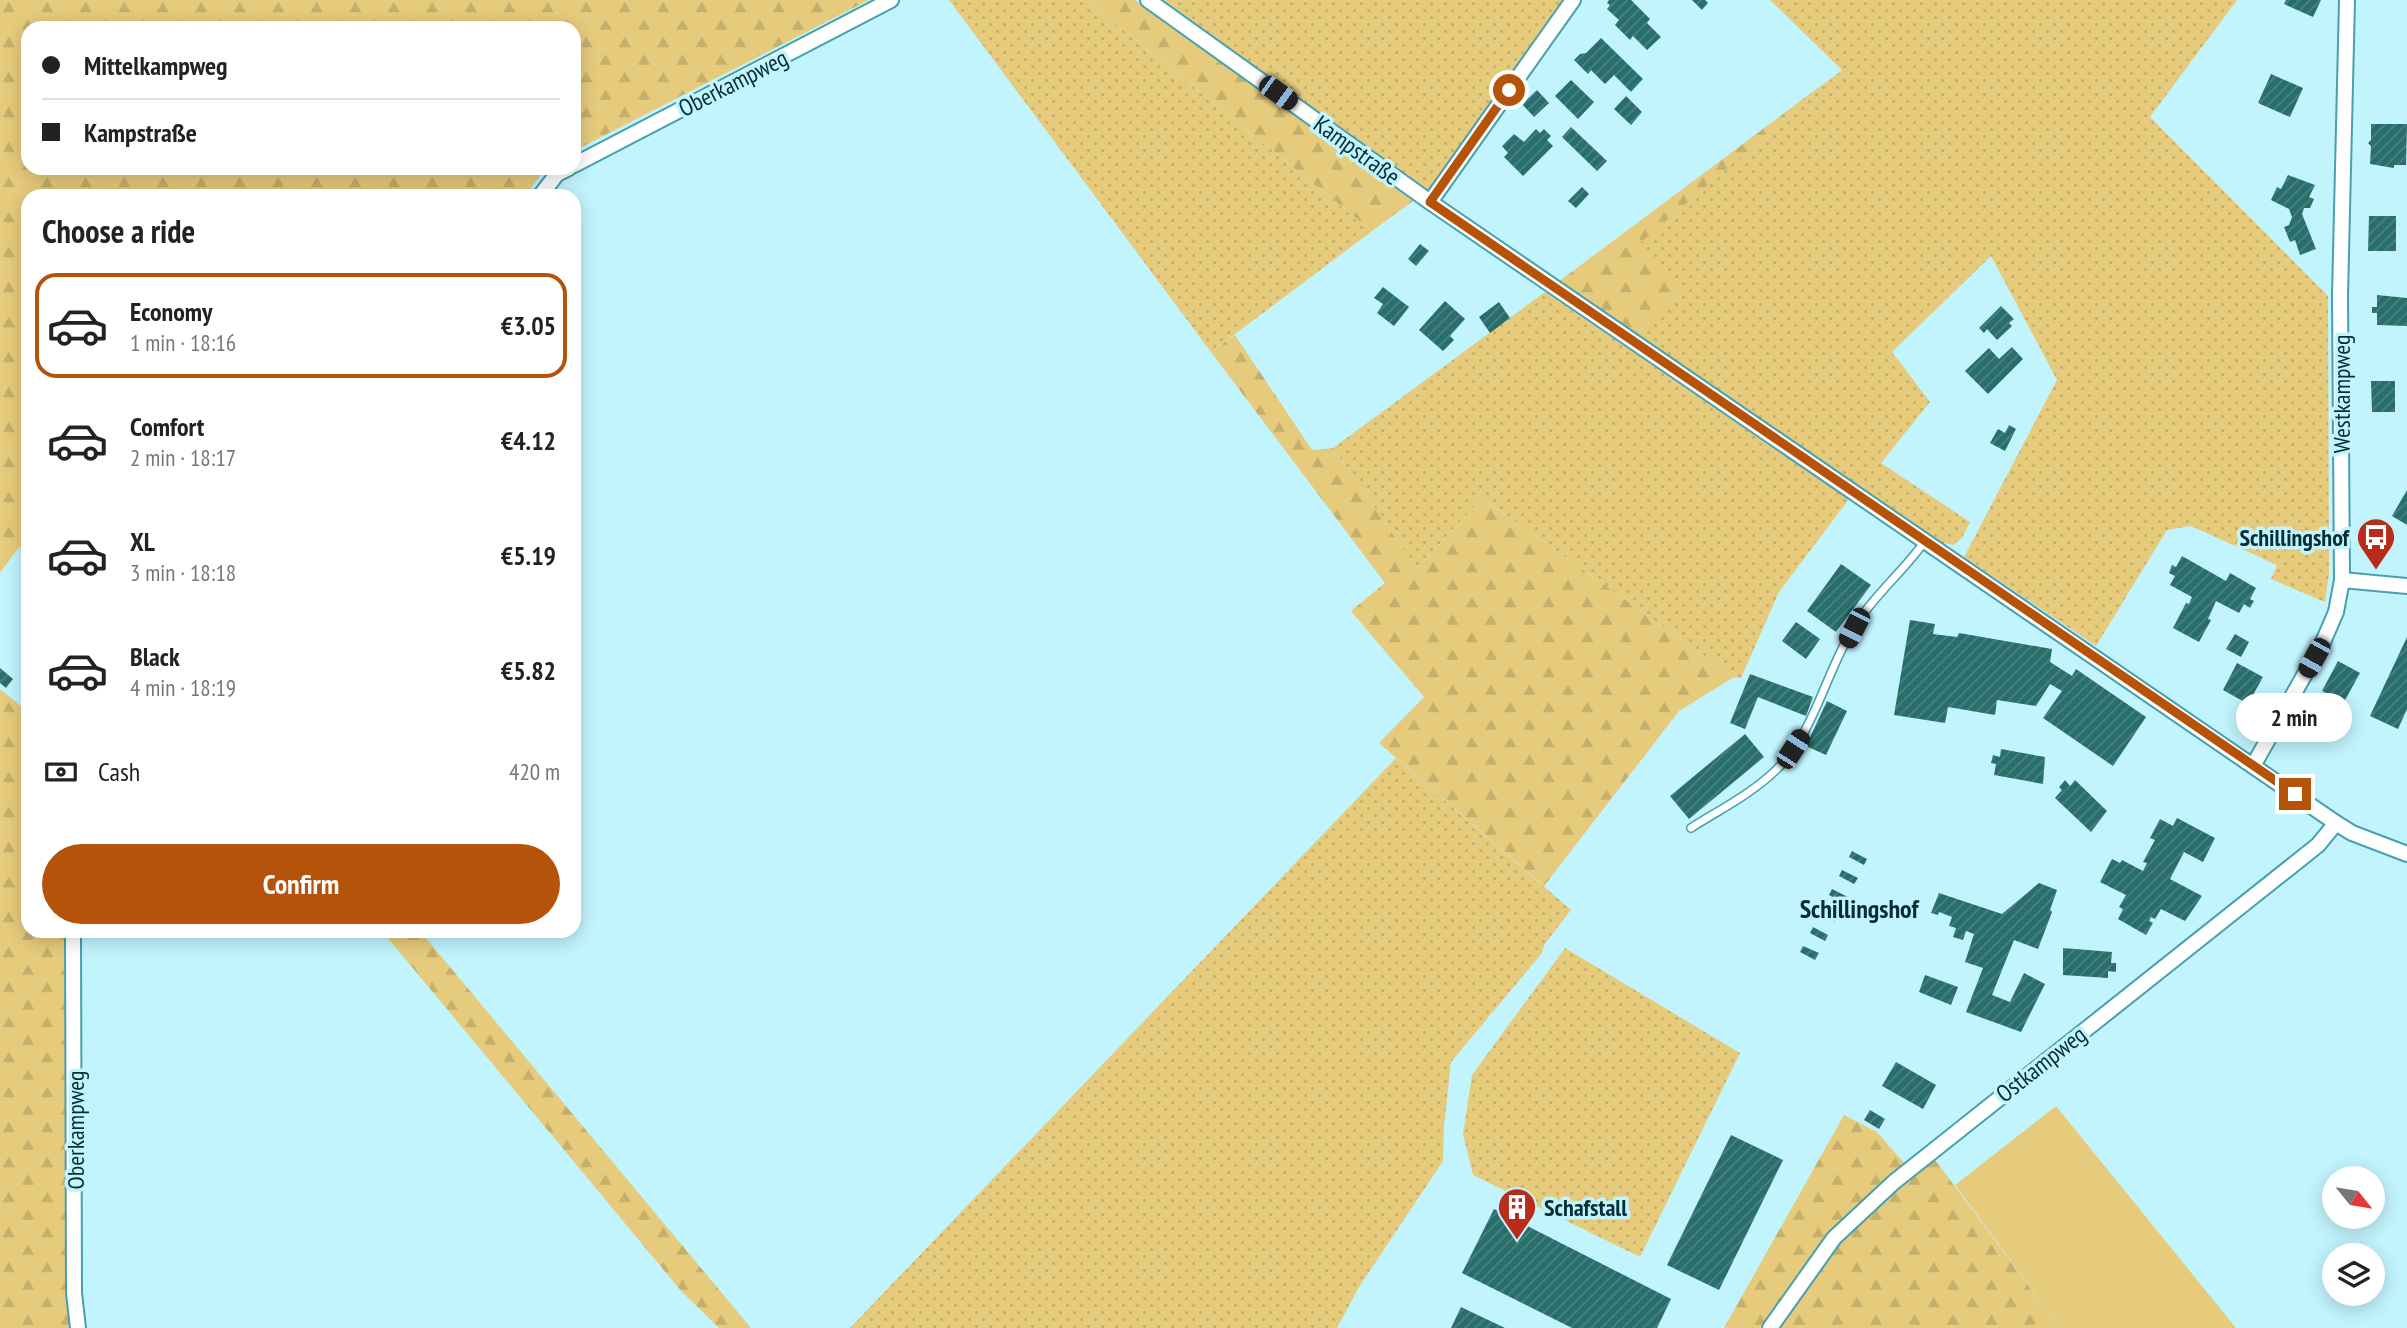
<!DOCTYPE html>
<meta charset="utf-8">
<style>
:root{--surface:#fff;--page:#f6f6f6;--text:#222;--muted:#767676;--line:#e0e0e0;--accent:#b45309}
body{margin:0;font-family:"PT Sans Narrow",sans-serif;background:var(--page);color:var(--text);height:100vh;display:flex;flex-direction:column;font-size:26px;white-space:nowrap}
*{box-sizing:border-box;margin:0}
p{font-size:23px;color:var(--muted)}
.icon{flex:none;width:38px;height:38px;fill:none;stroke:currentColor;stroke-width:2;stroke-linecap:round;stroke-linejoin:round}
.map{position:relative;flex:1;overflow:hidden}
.panel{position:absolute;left:21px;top:189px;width:560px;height:749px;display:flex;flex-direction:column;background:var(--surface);border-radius:21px;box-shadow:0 4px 18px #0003}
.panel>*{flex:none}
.banner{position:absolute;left:21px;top:21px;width:560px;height:154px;border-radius:21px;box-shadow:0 4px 18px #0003;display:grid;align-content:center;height:154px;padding:0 21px;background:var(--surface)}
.needle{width:46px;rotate:120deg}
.controls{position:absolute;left:2322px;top:1166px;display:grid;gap:14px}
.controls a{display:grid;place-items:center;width:63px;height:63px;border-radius:50%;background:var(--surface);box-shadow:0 4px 18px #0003;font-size:35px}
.end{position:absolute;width:32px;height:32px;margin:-16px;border:9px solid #b45309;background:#fff;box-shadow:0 0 0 4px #fff}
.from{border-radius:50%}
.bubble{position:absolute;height:49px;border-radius:24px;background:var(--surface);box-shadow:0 4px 18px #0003;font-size:23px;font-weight:700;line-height:49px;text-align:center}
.car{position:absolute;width:21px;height:42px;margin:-21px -10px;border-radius:9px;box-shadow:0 0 5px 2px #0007;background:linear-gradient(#222 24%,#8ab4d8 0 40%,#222 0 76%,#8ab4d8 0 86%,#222 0)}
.banner b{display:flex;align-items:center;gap:24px;height:66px;font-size:26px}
.banner b+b{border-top:2px solid var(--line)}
.banner i{width:18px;height:18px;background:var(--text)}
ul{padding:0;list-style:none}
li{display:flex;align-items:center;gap:21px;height:105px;margin:0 14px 10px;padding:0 7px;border:4px solid transparent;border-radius:21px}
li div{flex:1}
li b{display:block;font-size:26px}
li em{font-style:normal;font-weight:700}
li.on{border-color:var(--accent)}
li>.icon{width:63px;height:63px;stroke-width:1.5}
h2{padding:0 21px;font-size:32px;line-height:84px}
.pay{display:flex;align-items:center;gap:18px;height:77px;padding:0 21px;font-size:26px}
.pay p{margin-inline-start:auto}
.primary-button{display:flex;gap:14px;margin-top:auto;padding:14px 21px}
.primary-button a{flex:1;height:80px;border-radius:42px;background:var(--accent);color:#fff;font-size:28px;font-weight:700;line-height:80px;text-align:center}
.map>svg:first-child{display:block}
</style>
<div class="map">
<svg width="2407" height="1328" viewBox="0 0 2407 1328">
<defs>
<pattern id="grass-dots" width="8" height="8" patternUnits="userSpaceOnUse" patternTransform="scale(1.75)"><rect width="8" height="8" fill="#e7cb7c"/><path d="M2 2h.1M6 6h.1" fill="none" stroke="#c5af6c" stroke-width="1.8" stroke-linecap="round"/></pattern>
<pattern id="forest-firs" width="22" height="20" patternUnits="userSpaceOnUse" patternTransform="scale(1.75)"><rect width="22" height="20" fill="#e7cb7c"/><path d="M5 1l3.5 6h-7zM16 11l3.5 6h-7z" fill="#c5af6c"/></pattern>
<pattern id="building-hatch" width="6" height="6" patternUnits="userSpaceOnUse" patternTransform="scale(1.75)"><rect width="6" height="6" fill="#286e6b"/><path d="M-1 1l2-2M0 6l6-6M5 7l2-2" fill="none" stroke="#4b8281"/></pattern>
</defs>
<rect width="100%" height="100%" fill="#c2f4fd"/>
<!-- grass -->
<g fill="url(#grass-dots)">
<path d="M 949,0 L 1092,0 L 1091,4 L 1372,231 L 1211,352 Z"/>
<path d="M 1164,0 L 1569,0 L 1434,196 Z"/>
<path d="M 1770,0 L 2237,0 L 2150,117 L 2328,296 L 2329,573 L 2325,602 L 2271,579 L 2277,565 L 2191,526 L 2167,530 L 2096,646 L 1964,557 L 2057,380 L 1991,256 L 1892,352 L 1930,402 L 1881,463 L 1970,522 L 1962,538 L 1953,545 L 1943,543 L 1637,334 L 1682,286 L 1639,243 L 1842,70 Z"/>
<path d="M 1545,292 L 1849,499 L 1779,592 L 1741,678 L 1734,677 L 1482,498 L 1417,569 L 1333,448 Z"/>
<path d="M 1396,758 L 1571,910 L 1544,945 L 1542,953 L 1451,1062 L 1444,1126 L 1443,1161 L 1359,1287 L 1337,1328 L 850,1328 Z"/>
<path d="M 1565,948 L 1740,1053 L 1640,1257 L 1473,1175 L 1463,1134 L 1472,1075 Z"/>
</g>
<!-- forest -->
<g fill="url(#forest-firs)">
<path d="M 0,0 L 869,0 L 574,151 L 574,28 L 28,28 L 28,168 L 546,168 L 525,196 L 28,196 L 28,554 L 19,547 L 0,573 Z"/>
<path d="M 1092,0 L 1135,0 L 1413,201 L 1372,231 L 1090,3 Z"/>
<path d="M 1842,70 L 1640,243 L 1683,286 L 1637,334 L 1558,282 Z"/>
<path d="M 1235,335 L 1312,450 L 1333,448 L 1417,569 L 1482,498 L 1734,677 L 1679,711 L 1544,886 L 1379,743 L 1424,697 L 1351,611 L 1385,583 L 1211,352 Z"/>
<path d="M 0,689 L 28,712 L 28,931 L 64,931 L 70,1328 L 0,1328 Z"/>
<path d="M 382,931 L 420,931 L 751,1328 L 719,1328 L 682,1292 Z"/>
<path d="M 1844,1115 L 1877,1132 L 1905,1164 L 1828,1233 L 1760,1328 L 1724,1328 Z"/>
<path d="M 1933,1157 L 2060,1328 L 1778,1328 C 1821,1266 1866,1195 1933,1157 Z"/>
</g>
<!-- park -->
<path fill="#e7cb7c" d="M 2056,1106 L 2236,1328 L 2060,1328 L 1955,1185 Z"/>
<!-- building -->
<g fill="url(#building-hatch)">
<path d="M 1609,0 L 1631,0 L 1650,19 L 1647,23 L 1661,37 L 1647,50 L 1633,36 L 1630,40 L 1615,25 L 1619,20 L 1607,9 L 1610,5 L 1607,3 Z"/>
<path d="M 1692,0 L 1705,0 L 1708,3 L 1702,10 Z"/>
<path d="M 2286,0 L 2321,0 L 2313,17 L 2284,4 Z"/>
<path d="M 1601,38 L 1643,79 L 1631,92 L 1614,75 L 1605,84 L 1591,70 L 1588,74 L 1574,60 L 1580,54 L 1586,53 Z"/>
<path d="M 2271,74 L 2303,88 L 2290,117 L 2258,103 Z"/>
<path d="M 1571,80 L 1594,102 L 1578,119 L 1555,96 Z"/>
<path d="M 1537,90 L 1549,103 L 1534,117 L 1522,104 Z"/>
<path d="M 1626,96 L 1642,112 L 1631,125 L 1614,109 Z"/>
<path d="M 2371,124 L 2407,124 L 2406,165 L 2394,165 L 2394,168 L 2370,164 L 2371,146 L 2368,143 L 2371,140 Z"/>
<path d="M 1571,127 L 1607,161 L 1597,171 L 1562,137 Z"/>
<path d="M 1536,129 L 1540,133 L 1544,129 L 1551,136 L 1547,140 L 1553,146 L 1523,176 L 1504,157 L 1508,153 L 1502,146 L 1514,134 L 1524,142 Z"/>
<path d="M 2288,175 L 2315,185 L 2309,197 L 2314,199 L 2310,208 L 2304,208 L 2302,214 L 2316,249 L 2300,255 L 2295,240 L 2290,242 L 2284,227 L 2289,225 L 2292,217 L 2289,209 L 2271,200 L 2277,187 L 2281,189 Z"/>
<path d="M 1582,187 L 1589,194 L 1576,208 L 1568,201 Z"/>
<path d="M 2369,216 L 2396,216 L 2396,251 L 2368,251 Z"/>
<path d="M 1420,244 L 1429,251 L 1416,266 L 1408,259 Z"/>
<path d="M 1383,287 L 1409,307 L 1394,326 L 1377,313 L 1383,304 L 1374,298 Z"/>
<path d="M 2377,295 L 2407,298 L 2407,326 L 2377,325 L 2377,313 L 2372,313 L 2372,307 L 2377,307 Z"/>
<path d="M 1445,301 L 1465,319 L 1450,336 L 1454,340 L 1443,351 L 1419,330 Z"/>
<path d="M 1499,302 L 1510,318 L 1490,333 L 1479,317 Z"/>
<path d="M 2001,306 L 2014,319 L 2009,323 L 2012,326 L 1997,340 L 1987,329 L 1984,333 L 1979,328 Z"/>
<path d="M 2012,347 L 2023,359 L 1988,394 L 1965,371 L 1989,348 L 1999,359 Z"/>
<path d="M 2371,381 L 2395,381 L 2395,412 L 2372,412 Z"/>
<path d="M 2009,425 L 2016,429 L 2005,451 L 1990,443 L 1998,429 L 2005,433 Z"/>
<path d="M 2407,490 L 2407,525 L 2392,516 Z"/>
<path d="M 2182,556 L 2226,581 L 2230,573 L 2256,588 L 2250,599 L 2254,601 L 2250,608 L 2244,604 L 2239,613 L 2216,601 L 2208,619 L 2211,620 L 2199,642 L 2173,628 L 2186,603 L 2189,604 L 2192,597 L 2170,585 L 2175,576 L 2169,573 L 2172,565 L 2176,567 Z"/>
<path d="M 1841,564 L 1871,585 L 1836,632 L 1807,611 Z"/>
<path d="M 1910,620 L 1935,624 L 1933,634 L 1957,637 L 1959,633 L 2052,649 L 2050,662 L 2072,676 L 2076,669 L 2146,717 L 2113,766 L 2043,718 L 2062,691 L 2050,684 L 2036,706 L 1997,700 L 1995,715 L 1948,707 L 1945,723 L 1894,715 Z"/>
<path d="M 1796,622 L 1820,639 L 1806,659 L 1782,641 Z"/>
<path d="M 2235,634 L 2249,642 L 2241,657 L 2226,649 Z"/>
<path d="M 2407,637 L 2407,709 L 2398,729 L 2370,716 Z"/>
<path d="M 2338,661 L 2360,673 L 2344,702 L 2322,691 Z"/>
<path d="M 2237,663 L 2263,677 L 2248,704 L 2223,690 Z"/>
<path d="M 0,668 L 13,679 L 6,688 L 0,683 Z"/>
<path d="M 1750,674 L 1813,697 L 1806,716 L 1758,697 L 1745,729 L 1730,723 Z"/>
<path d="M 1827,701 L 1847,711 L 1826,755 L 1806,746 Z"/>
<path d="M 1745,734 L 1764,757 L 1689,819 L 1670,796 Z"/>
<path d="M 2001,749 L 2045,757 L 2043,784 L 1994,775 L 1996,764 L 1991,763 L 1993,755 L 2000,757 Z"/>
<path d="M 2065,780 L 2070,786 L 2075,780 L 2107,811 L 2091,832 L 2055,798 L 2062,790 L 2059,787 Z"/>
<path d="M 2177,818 L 2215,838 L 2203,862 L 2184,852 L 2170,879 L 2202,896 L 2185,921 L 2161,909 L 2155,919 L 2151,917 L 2149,921 L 2153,923 L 2146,935 L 2118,919 L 2123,909 L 2119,907 L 2126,895 L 2100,882 L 2112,859 L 2120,863 L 2122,860 L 2143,871 L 2147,863 L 2143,862 L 2155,840 L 2150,838 L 2160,819 L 2173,826 Z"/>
<path d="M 1852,851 L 1867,859 L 1864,865 L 1849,857 Z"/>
<path d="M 1842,870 L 1858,878 L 1854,884 L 1839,876 Z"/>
<path d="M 2039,883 L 2057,890 L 2050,910 L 2052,912 L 2038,949 L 2014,940 L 1992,995 L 2010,1002 L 2024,973 L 2045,984 L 2021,1032 L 1966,1012 L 1983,968 L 1965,962 L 1974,934 L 1966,931 L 1963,940 L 1953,937 L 1956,928 L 1949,926 L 1952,917 L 1939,912 L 1938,915 L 1931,913 L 1939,893 L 2002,914 Z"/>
<path d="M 1832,889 L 1848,897 L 1844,903 L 1829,895 Z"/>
<path d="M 1823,908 L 1838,916 L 1835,922 L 1820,914 Z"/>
<path d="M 1813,927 L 1828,935 L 1825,941 L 1810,933 Z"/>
<path d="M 1803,946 L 1819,953 L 1815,960 L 1800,952 Z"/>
<path d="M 2063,948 L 2112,952 L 2111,963 L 2116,963 L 2116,972 L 2108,971 L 2108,978 L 2063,975 Z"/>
<path d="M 1925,975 L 1958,987 L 1951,1005 L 1919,992 Z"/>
<path d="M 1896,1062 L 1936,1085 L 1923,1109 L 1882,1086 Z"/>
<path d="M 1870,1110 L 1885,1119 L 1879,1129 L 1864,1120 Z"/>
<path d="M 1731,1135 L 1783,1160 L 1719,1290 L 1667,1265 Z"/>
<path d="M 1494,1209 L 1671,1299 L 1657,1328 L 1572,1328 L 1462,1273 Z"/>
<path d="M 1461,1307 L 1505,1328 L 1451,1328 Z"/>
</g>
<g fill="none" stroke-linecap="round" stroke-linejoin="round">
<!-- lane casing -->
<g stroke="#47a0af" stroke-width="10">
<path id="lane" d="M 1691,828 C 1719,810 1751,794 1775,771 C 1815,733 1825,673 1854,627 C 1874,595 1903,572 1925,541"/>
</g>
<!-- street casing -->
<g stroke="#47a0af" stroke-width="18">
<g id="street">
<path d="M 1148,0 L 1430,202 L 2336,823 L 2352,833 L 2407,854"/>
<path d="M 574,165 L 891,0"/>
<path d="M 540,196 L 557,174 L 569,168"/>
<path d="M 1430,202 L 1573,0"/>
<path d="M 2342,580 L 2407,586"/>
<path d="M 2253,766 L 2323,642 L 2336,612 L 2342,580 L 2340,296 L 2347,0"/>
<path d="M 73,931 L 74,1293 L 78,1328"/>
<path d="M 1770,1328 L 1834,1238 L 1894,1182 L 2318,845 L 2336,823"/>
</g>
</g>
<!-- lane -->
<use href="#lane" stroke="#fff" stroke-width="7"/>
<!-- street -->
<use href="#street" stroke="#fff" stroke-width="14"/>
</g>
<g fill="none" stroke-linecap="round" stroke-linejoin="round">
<!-- route -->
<path stroke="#b45309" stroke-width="9" d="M 1509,90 L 1430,202 L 2295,794"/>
</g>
<!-- icons -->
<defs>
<g id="bus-pin" transform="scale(2.0125)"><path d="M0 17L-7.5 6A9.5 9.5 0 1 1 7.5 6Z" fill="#b92c1b" stroke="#c2f4fd"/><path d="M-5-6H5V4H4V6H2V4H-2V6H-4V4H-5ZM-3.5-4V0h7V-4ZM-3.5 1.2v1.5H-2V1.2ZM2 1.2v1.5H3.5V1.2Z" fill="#fff"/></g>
<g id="building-pin" transform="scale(2.0125)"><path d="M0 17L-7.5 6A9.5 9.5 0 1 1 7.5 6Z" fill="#b92c1b" stroke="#c2f4fd"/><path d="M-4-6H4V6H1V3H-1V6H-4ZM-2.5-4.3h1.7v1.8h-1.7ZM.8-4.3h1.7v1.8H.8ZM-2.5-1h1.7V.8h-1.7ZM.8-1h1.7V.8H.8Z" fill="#fff"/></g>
</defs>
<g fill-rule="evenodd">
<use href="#bus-pin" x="2376" y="537"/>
<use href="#building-pin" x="1517" y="1207"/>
</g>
<g text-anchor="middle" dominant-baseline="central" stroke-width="7" stroke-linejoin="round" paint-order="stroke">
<!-- street labels -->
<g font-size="24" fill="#062e34" stroke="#c2f4fd">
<text transform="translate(733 83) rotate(-27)">Oberkampweg</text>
<text transform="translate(1357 150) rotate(36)">Kampstraße</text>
<text transform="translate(2341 394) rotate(-90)">Westkampweg</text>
<text transform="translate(2041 1064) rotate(-38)">Ostkampweg</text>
<text transform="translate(75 1130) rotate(-90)">Oberkampweg</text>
</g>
<!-- poi labels -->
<g font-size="24" font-weight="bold" fill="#062e34" stroke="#c2f4fd" text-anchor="end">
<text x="2349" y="537">Schillingshof</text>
<text x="1544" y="1207" text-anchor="start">Schafstall</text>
</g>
<!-- neighbourhood labels -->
<g font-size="26" font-weight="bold" fill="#062e34" stroke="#c2f4fd">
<text x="1859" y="908">Schillingshof</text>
</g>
</g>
</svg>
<div class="controls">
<a><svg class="needle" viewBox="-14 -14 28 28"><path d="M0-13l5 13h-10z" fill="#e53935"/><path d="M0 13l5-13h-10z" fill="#767676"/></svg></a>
<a><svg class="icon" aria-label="layers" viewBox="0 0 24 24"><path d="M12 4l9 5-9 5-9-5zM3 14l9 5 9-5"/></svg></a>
</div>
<i class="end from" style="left:1509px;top:90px"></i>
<i class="end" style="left:2295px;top:794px"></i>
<div class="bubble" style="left:2236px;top:693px;width:116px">2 min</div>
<i class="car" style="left:1278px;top:93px;rotate:126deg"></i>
<i class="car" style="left:1854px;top:628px;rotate:207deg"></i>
<i class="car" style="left:2314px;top:658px;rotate:209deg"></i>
<i class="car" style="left:1793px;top:749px;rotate:33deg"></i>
<div class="banner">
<b><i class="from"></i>Mittelkampweg</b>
<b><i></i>Kampstraße</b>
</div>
<section class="panel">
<h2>Choose a ride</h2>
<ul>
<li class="on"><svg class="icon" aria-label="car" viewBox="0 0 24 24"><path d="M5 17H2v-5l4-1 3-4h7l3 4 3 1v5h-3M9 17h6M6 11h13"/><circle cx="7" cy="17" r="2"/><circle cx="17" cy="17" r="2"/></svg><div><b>Economy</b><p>1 min · 18:16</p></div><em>€3.05</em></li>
<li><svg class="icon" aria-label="car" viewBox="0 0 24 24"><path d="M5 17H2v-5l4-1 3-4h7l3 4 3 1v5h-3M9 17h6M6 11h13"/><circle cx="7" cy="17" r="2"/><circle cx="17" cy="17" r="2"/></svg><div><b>Comfort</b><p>2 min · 18:17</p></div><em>€4.12</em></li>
<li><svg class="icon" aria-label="car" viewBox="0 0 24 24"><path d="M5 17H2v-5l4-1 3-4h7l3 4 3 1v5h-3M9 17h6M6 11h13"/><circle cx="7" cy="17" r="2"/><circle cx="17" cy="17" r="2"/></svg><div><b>XL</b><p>3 min · 18:18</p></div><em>€5.19</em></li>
<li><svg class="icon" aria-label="car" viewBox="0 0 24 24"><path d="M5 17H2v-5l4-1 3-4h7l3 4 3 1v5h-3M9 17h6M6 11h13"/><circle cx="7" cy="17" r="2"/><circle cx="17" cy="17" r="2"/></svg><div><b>Black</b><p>4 min · 18:19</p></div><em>€5.82</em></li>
</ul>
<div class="pay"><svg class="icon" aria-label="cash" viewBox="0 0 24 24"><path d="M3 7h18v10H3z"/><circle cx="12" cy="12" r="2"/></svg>Cash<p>420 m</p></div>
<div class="primary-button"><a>Confirm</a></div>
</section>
</div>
